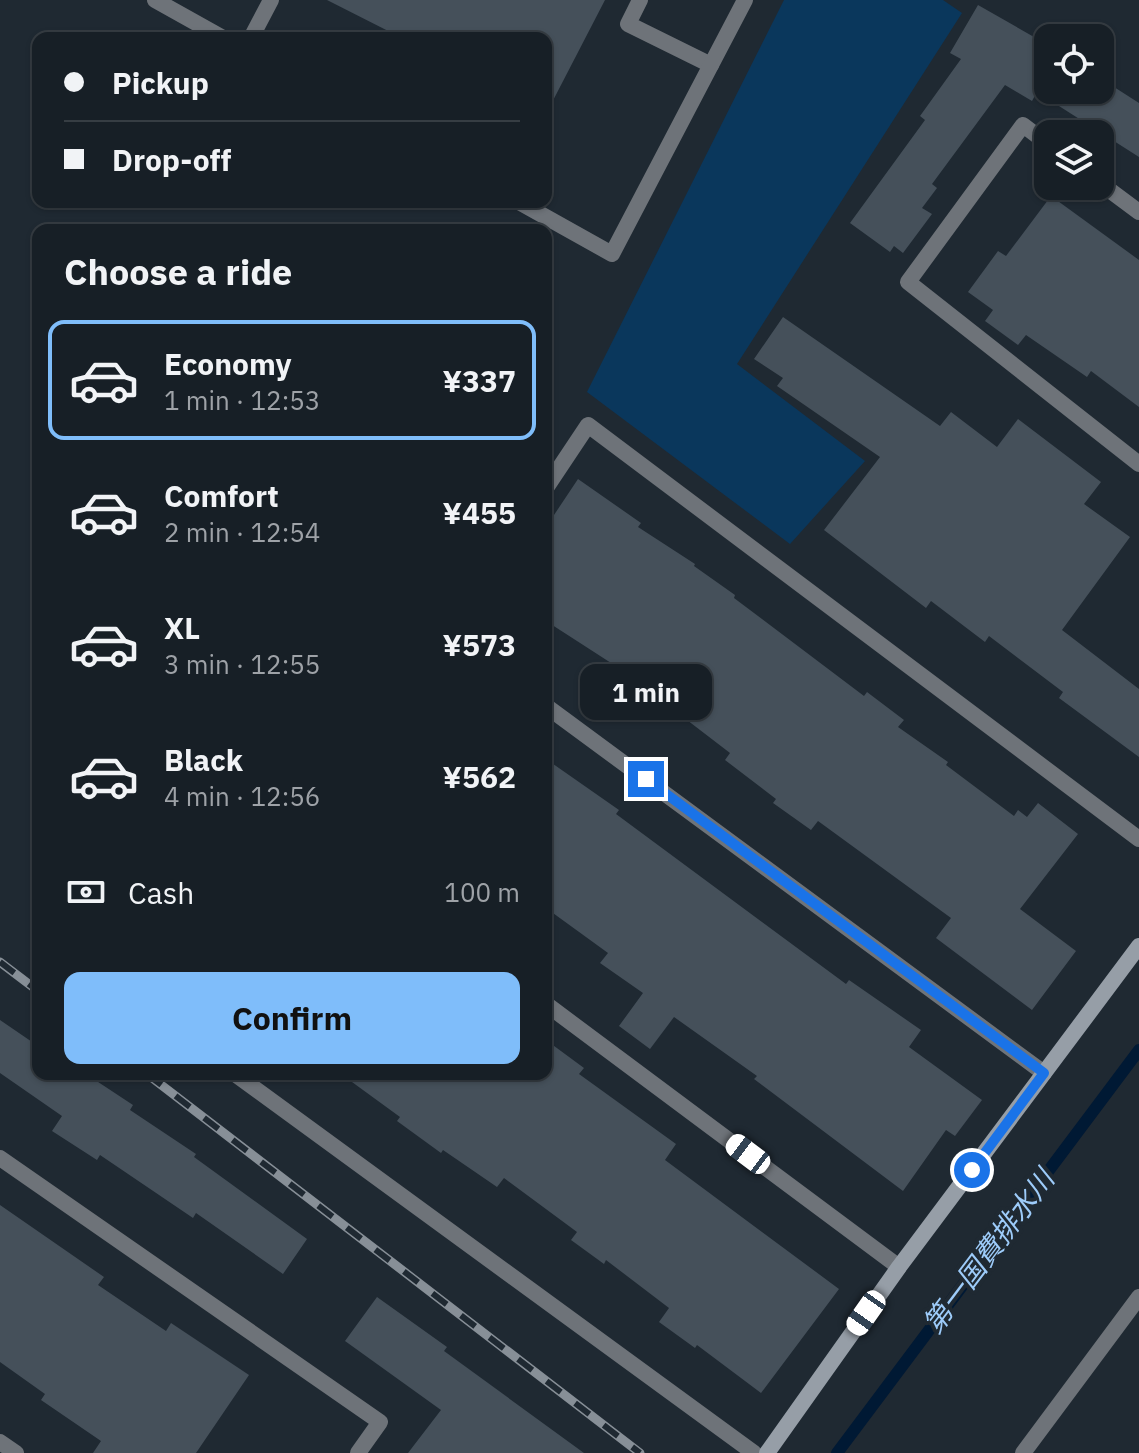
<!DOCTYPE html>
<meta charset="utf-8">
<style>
:root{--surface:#171f26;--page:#20272e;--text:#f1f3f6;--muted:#9ea2a7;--line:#363d43;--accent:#7fbdfa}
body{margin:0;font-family:"IBM Plex Sans","Noto Sans JP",sans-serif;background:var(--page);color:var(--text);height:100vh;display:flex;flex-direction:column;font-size:30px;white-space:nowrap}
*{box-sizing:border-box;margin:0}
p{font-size:26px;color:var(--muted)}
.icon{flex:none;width:44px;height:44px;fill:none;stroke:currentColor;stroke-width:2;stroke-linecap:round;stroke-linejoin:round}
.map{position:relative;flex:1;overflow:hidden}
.sheet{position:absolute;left:32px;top:224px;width:520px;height:856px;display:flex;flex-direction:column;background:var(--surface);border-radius:16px;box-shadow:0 2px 6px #0004,0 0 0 2px var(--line)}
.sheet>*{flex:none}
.guide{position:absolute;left:32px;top:32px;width:520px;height:176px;border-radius:16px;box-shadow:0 2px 6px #0004,0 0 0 2px var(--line);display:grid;align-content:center;height:176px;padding:0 32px;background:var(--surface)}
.tools{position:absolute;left:1034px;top:24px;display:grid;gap:16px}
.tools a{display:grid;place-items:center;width:80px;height:80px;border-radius:16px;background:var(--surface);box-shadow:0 2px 6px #0004,0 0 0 2px var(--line);font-size:40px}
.end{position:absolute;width:36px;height:36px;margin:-18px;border:10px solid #1a73e8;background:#fff;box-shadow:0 0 0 4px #fff}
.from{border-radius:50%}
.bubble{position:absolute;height:56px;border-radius:16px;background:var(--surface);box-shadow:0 2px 6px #0004,0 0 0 2px var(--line);font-size:26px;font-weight:700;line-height:56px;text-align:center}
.car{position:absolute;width:24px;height:48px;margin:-24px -12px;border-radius:10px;box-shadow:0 0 6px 2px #0007;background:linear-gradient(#fff 24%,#345 0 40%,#fff 0 76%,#345 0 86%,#fff 0)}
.guide b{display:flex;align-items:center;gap:28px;height:76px;font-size:30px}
.guide b+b{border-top:2px solid var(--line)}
.guide i{width:20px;height:20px;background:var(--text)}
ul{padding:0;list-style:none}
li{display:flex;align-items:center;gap:24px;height:120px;margin:0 16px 12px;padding:0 16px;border:4px solid transparent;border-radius:16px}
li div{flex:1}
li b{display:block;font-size:30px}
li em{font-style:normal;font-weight:700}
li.active{border-color:var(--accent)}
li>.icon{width:72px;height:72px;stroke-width:1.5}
h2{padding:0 32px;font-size:36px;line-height:96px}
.pay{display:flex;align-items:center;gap:20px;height:88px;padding:0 32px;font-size:30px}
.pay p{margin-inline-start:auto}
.cta{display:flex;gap:16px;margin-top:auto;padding:16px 32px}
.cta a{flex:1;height:92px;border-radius:16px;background:var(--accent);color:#111;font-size:32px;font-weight:700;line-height:92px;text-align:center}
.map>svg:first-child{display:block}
</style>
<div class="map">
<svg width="1139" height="1453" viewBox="0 0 1139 1453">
<rect width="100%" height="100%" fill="#1f2932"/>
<!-- green -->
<path fill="#0a375c" d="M 784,0 L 943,0 L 962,13 L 737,364 L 865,461 L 790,544 L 587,392 Z"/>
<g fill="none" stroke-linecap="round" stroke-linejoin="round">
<!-- stream -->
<path stroke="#001934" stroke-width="12" d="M 837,1453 L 1139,1050"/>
</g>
<!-- building -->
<g fill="#45505a">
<path d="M 327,0 L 605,0 L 546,114 L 546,38 L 402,38 Z"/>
<path d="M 978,5 L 1048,45 L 1048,90 L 1100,90 L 1100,78 L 1139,103 L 1139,157 L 1037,92 L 1032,101 L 1005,85 L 932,184 L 937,188 L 922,208 L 932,214 L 903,253 L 894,246 L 890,252 L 850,223 L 925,120 L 920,116 L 961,59 L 950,53 Z"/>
<path d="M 1051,196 L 1139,260 L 1139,407 L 1091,371 L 1087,377 L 1026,335 L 1018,345 L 985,321 L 993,310 L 968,292 L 998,251 L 1006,256 Z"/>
<path d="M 783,317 L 940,426 L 951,412 L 997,447 L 1018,419 L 1101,482 L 1084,504 L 1130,537 L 1062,630 L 1139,689 L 1139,757 L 1059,698 L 1063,692 L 989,636 L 985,642 L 931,601 L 926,608 L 824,530 L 880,457 L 777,386 L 783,378 L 754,359 Z"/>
<path d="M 578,479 L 641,523 L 638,527 L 695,564 L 694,566 L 735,595 L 734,598 L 864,696 L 867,692 L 904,720 L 898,727 L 948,762 L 946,765 L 1014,816 L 1018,810 L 1027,817 L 1038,803 L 1078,834 L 1020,909 L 1076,951 L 1032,1010 L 936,938 L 951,918 L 818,821 L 811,830 L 773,803 L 776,799 L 725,760 L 730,753 L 670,707 L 665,712 L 648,700 L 643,706 L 614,687 L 625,672 L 546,621 L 546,527 Z"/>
<path d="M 546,759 L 619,810 L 616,814 L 846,984 L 849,980 L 921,1030 L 909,1047 L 982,1100 L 955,1136 L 946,1130 L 903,1191 L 754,1079 L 757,1076 L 674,1017 L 650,1049 L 619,1026 L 643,993 L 600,963 L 608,953 L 546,908 Z"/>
<path d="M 0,1020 L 38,1046 L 38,1074 L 86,1074 L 133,1105 L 130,1110 L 196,1154 L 194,1157 L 307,1239 L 283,1274 L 196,1213 L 193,1218 L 100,1155 L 97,1160 L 52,1131 L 62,1116 L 0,1073 Z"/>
<path d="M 546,1040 L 584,1068 L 579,1074 L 676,1144 L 665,1160 L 839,1289 L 761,1393 L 697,1345 L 695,1348 L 659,1322 L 669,1308 L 606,1260 L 604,1264 L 571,1240 L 577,1232 L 504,1178 L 497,1187 L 443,1150 L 441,1153 L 397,1121 L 400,1117 L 341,1074 L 546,1074 Z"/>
<path d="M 0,1205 L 104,1277 L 98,1285 L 166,1331 L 171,1323 L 249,1375 L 196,1453 L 93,1453 L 101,1441 L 41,1400 L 45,1394 L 0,1362 Z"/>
<path d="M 377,1297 L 447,1347 L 444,1351 L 584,1453 L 408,1453 L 441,1410 L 345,1341 Z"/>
</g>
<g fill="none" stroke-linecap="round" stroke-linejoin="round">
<!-- lane -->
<g stroke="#6e7379" stroke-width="16">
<path d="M 640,0 L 628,24 L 711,65"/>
<path d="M 251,38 L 271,0"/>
</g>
<!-- street -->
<g stroke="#6e7379" stroke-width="16">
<path d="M 155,0 L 223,38"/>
<path d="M 1048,144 L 1023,125 L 908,282 L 1139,464"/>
<path d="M 1100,183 L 1139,212"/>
<path d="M 519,202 L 612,254 L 745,0"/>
<path d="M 546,488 L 588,425 L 1139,839"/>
<path d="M 546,706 L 1044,1073"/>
<path d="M 546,1004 L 899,1267"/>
<path d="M 235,1074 L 754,1453"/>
<path d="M 0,1158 L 380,1422 L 358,1453"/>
<path d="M 0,1442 L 16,1453"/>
<path d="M 1023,1453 L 1139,1297"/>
</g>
<!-- secondary -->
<path stroke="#969ea7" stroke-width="16" d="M 767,1453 L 899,1267 L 1139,946"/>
<!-- rail casing -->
<g stroke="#878f97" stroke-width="9">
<g id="rail">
<path d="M 0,962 L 38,991"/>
<path d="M 147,1074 L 640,1453"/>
</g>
</g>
<!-- rail -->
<use href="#rail" stroke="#1f2932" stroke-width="6" stroke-dasharray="18" stroke-linecap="butt"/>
</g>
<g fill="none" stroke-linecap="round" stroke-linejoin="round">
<!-- route -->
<path stroke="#1a73e8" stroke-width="10" d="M 646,779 L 1044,1073 L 972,1170"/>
</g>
<g text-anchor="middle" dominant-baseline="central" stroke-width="8" stroke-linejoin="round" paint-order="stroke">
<!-- water labels -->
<g font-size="28" font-style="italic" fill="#9dcbf9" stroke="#1f2932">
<text transform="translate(988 1251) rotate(-53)">第一国費排水川</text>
</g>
</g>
</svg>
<div class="tools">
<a><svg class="icon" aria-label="locate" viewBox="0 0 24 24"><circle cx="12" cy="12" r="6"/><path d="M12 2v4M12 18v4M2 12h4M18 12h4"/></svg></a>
<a><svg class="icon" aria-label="layers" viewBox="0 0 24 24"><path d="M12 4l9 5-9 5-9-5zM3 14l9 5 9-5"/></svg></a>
</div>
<i class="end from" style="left:972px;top:1170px"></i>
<i class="end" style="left:646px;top:779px"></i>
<div class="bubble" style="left:580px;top:664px;width:132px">1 min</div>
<i class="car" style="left:748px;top:1154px;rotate:307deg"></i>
<i class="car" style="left:866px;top:1313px;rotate:215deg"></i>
<div class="guide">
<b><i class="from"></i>Pickup</b>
<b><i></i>Drop-off</b>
</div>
<section class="sheet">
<h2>Choose a ride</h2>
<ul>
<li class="active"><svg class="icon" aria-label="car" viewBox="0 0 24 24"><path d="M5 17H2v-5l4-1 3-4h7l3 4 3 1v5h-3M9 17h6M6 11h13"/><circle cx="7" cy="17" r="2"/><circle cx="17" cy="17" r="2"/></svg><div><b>Economy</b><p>1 min · 12:53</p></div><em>¥337</em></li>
<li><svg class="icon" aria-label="car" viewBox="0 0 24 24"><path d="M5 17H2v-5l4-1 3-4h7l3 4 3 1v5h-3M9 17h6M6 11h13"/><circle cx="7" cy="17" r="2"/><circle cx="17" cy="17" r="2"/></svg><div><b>Comfort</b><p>2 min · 12:54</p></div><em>¥455</em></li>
<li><svg class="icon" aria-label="car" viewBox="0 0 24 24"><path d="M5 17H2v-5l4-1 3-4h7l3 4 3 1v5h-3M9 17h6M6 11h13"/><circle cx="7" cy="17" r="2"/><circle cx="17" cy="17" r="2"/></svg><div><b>XL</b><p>3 min · 12:55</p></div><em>¥573</em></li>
<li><svg class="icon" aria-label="car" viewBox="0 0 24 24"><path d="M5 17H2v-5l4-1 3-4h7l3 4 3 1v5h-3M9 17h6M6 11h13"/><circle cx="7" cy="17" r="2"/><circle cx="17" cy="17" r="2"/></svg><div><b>Black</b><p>4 min · 12:56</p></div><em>¥562</em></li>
</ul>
<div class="pay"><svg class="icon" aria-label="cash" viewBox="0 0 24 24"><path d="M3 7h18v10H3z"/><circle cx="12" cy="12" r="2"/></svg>Cash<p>100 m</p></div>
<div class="cta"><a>Confirm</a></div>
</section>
</div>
